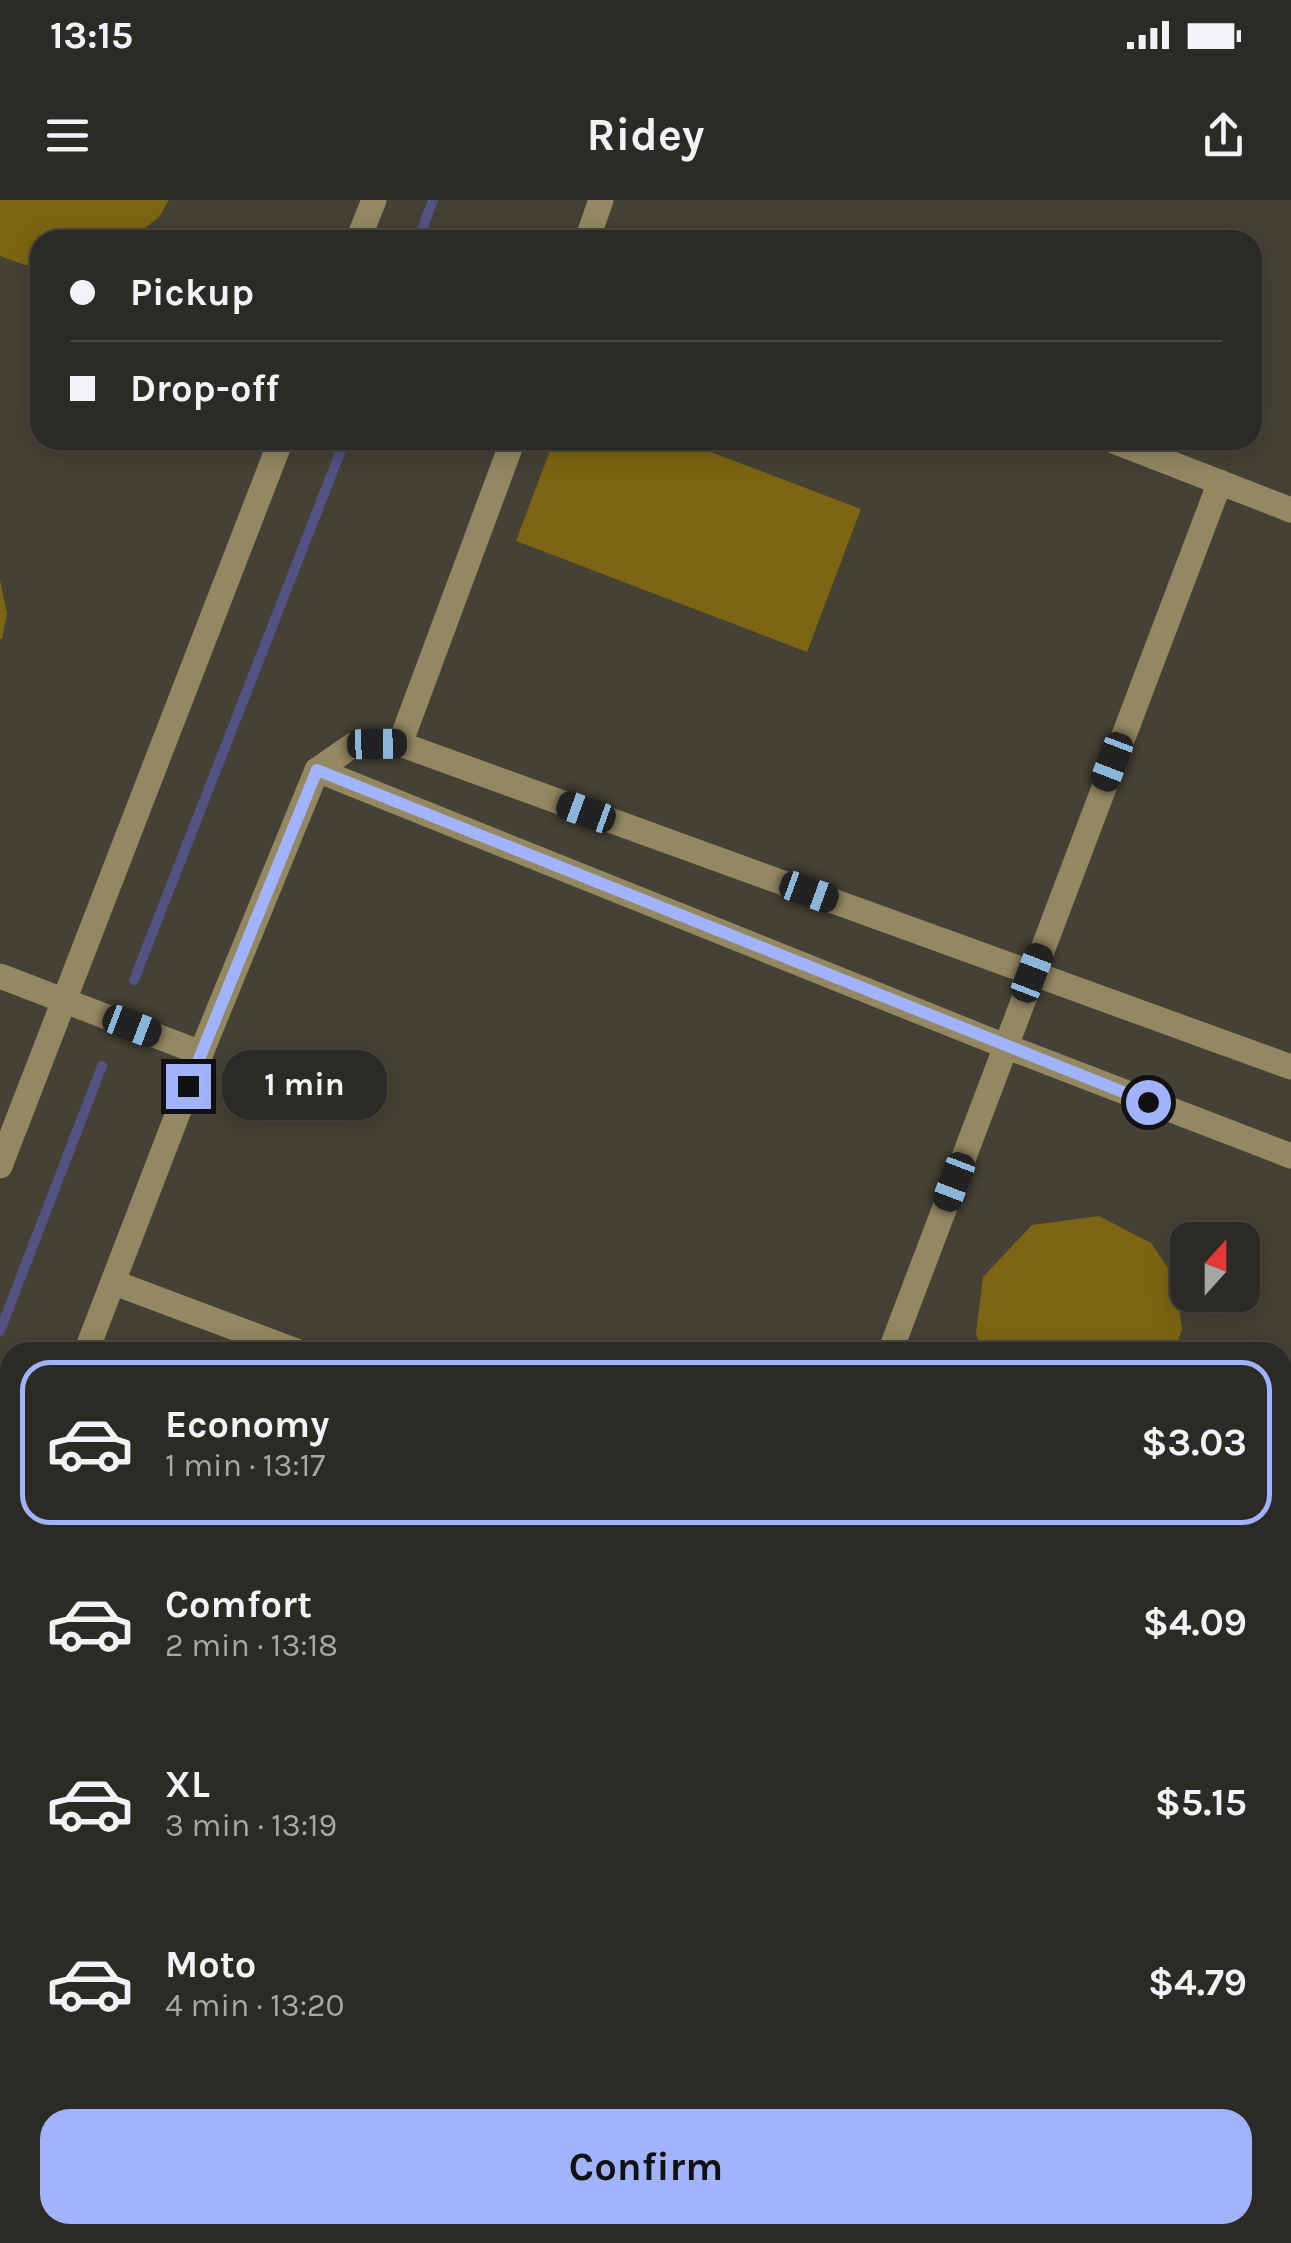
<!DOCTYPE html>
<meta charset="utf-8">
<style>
:root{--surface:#2c2a25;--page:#383632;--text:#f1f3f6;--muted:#a6a7a7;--line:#484642;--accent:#a1b3fd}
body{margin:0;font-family:Karla,sans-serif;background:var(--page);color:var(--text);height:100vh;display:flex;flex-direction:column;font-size:38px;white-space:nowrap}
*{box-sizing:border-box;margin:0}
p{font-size:32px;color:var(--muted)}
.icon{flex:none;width:55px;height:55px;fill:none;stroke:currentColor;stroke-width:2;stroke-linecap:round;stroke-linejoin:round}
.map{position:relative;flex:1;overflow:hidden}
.side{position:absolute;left:0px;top:1142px;width:1292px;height:902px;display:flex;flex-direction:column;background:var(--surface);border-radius:30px 30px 0 0;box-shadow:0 5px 25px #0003,0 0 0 2px var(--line)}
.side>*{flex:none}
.banner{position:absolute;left:30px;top:30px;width:1232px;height:220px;border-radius:30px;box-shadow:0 5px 25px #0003,0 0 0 2px var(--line);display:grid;align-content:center;height:220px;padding:0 40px;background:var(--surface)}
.needle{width:65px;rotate:21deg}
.fabs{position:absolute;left:1170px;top:1022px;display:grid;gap:20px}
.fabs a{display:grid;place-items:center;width:90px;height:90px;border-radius:20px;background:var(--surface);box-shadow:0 5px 25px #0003,0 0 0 2px var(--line);font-size:50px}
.end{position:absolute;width:45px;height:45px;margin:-22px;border:12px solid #a1b3fd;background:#111;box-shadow:0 0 0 5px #111}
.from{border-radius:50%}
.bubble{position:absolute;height:70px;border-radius:30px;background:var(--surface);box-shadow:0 5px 25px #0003,0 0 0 2px var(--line);font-size:32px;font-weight:700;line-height:70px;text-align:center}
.car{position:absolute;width:30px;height:60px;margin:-30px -15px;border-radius:12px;box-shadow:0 0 8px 2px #0007;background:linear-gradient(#222 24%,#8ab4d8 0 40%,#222 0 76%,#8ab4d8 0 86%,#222 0)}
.banner b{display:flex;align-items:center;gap:35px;height:95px;font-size:38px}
.banner b+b{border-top:2px solid var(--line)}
.banner i{width:25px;height:25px;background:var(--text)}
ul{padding:18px 0 0;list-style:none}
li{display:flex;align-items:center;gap:30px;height:165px;margin:0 20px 15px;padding:0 20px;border:5px solid transparent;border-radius:30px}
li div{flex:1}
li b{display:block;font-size:38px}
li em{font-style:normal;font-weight:700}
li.current{border-color:var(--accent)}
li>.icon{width:90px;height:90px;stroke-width:1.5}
.cta{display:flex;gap:20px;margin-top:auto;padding:20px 40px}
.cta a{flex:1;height:115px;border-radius:30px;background:var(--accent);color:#111;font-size:40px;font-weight:700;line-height:115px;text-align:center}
.status{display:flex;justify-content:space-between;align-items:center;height:70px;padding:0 50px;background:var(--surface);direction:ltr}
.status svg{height:28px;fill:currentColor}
header{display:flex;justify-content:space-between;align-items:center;height:130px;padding:0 40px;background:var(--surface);font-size:45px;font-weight:700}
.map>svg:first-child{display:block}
</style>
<div class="status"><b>13:15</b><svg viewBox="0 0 49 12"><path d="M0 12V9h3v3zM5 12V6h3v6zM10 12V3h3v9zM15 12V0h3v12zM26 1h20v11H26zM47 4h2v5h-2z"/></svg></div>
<header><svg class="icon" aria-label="menu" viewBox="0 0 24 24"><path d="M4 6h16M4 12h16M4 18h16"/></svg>Ridey<svg class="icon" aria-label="share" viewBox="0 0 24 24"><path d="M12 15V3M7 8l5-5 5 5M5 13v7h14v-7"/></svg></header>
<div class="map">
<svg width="1291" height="2043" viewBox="0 0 1291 2043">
<rect width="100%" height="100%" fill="#3a3831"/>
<!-- built -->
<path fill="#454134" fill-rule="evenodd" d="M 0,0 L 1291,0 L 1291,2043 L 0,2043 ZM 40,40 L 1252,40 L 1252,240 L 40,240 ZM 1188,1040 L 1242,1040 L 1242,1095 L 1188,1095 ZM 10,1152 L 1282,1152 L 1282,2035 L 10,2035 Z"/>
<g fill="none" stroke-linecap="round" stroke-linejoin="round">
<!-- stream -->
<g stroke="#525284" stroke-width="10">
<path d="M 418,40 L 433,0"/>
<path d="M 134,780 L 345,240"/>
<path d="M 0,1131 L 102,866"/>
</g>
</g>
<!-- building -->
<g fill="#7c6613">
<path d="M 0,0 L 169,0 L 159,17 L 130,40 L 40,40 L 40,65 L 25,65 L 0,56 Z"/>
<path d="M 554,240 L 679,240 L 861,309 L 807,452 L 516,341 Z"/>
<path d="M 0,380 L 7,413 L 2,439 L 0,439 Z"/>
<path d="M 1099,1016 L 1151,1043 L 1175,1078 L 1182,1129 L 1174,1152 L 984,1152 L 976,1134 L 983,1077 L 1032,1025 Z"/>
<path d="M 1291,1201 L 1291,1286 L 1282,1267 L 1287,1205 Z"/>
<path d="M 1024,2035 L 1222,2035 L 1223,2043 L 1023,2043 Z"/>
</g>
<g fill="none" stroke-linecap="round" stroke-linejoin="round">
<!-- minor -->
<g stroke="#948862" stroke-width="25">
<path d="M 358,40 L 374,0"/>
<path d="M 587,40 L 601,0"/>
<path d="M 513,240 L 400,544 L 1291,867"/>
<path d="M 1111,240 L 1291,310"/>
<path d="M 317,570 L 353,545 L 400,544"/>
<path d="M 0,776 L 201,853"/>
<path d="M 0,966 L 281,240"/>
<path d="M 115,1083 L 299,1152"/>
<path d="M 86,1152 L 201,853 L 317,570 L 1005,846 L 1291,956"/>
<path d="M 890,1152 L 1220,282"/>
<path d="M 0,1365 L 10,1341"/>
<path d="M 0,1634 L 10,1658"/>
<path d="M 245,2035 L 266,2043"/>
<path d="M 5,2043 L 10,2030"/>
<path d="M 490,2043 L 494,2035"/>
</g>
</g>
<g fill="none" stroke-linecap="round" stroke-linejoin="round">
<!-- route -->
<path stroke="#a1b3fd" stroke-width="12" d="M 188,886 L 317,570 L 1148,902"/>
</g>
</svg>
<div class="fabs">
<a><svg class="needle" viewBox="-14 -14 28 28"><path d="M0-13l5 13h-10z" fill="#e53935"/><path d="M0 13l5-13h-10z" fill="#a6a7a7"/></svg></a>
</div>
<i class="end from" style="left:1148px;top:902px"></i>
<i class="end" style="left:188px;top:886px"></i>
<div class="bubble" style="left:222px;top:850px;width:165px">1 min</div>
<i class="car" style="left:377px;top:544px;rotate:89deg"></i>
<i class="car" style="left:1112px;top:562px;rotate:201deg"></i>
<i class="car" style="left:586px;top:612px;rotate:290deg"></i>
<i class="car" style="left:809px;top:692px;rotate:110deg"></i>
<i class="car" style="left:1032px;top:773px;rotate:21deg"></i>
<i class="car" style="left:132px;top:826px;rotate:111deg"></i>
<i class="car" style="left:954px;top:982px;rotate:201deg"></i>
<div class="banner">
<b><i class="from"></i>Pickup</b>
<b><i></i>Drop-off</b>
</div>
<section class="side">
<ul>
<li class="current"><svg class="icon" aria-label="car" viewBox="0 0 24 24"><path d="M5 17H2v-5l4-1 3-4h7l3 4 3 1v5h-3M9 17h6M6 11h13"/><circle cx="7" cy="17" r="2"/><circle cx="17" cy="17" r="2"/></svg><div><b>Economy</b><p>1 min · 13:17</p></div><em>$3.03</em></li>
<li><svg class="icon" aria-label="car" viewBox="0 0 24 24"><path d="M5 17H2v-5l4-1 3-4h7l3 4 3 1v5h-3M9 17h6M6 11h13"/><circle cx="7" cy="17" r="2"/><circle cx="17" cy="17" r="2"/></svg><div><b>Comfort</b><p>2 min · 13:18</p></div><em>$4.09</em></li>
<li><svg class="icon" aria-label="car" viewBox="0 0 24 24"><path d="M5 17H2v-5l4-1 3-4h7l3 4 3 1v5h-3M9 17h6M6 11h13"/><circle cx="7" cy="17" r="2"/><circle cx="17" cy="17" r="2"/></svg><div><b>XL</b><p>3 min · 13:19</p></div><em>$5.15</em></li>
<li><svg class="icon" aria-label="car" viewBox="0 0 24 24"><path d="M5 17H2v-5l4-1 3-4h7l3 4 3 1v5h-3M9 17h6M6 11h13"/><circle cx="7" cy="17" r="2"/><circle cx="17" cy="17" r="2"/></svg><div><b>Moto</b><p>4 min · 13:20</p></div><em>$4.79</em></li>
</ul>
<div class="cta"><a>Confirm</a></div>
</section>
</div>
